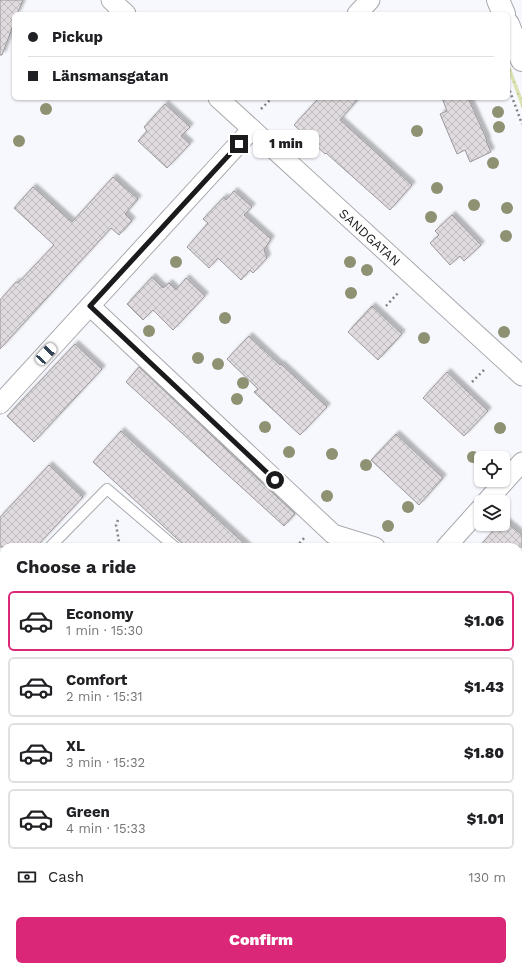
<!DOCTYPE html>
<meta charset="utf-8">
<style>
:root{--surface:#fff;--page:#f6f6f6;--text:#202124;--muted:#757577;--line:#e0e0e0;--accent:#db2777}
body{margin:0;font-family:"Work Sans",sans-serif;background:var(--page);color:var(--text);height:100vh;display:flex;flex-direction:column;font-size:15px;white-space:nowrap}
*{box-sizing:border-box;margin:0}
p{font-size:13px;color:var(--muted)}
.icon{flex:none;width:22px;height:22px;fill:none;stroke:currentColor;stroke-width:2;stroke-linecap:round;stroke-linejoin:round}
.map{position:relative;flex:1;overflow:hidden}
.drawer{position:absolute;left:0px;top:543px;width:522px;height:428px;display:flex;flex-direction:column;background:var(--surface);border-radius:12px 12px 0 0;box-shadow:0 1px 3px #0004}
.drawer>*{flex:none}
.hud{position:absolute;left:12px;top:12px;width:498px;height:88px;border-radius:6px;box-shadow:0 1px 3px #0004;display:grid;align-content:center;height:88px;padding:0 16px;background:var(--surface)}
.buttons{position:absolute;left:474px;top:451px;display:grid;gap:8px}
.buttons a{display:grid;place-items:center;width:36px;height:36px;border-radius:6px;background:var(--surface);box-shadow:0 1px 3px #0004;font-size:20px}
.end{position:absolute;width:18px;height:18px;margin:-9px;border:5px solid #1b1b1d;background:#fff;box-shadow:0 0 0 2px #fff}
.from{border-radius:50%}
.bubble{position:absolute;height:28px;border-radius:6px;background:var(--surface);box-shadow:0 1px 3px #0004;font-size:13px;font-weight:800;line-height:28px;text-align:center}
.car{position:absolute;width:12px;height:24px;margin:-12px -6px;border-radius:5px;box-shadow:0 0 3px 1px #0007;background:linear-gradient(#fff 24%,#345 0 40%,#fff 0 76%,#345 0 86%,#fff 0)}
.hud b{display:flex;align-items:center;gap:14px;height:38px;font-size:15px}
.hud b+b{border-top:1px solid var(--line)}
.hud i{width:10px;height:10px;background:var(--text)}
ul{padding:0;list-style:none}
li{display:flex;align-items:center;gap:12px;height:60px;margin:0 8px 6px;padding:0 8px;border:2px solid var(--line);border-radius:6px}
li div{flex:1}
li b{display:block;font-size:15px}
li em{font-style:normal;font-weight:800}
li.active{border-color:var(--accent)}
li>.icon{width:36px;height:36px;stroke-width:1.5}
h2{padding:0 16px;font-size:18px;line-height:48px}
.pay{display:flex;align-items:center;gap:10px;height:44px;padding:0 16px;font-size:15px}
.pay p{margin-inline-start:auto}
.primary-button{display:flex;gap:8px;margin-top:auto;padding:8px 16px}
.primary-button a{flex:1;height:46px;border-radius:6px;background:var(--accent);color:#fff;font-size:16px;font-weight:800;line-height:46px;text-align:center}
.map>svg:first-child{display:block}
</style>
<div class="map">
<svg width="522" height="971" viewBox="0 0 522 971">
<defs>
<pattern id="grass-dots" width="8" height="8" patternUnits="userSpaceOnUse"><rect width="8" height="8" fill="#dce3b0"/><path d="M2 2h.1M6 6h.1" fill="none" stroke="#bcc297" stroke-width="1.8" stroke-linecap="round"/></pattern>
<pattern id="building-cross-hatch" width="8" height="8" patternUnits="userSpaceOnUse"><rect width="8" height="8" fill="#dfdbde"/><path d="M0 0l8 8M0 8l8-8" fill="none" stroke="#bfbbbe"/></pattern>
<filter id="shadow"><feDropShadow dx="3.5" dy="-3.5" stdDeviation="1" flood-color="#0004"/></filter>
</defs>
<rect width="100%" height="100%" fill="#f7f8fd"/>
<!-- grass -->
<g fill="url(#grass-dots)">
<path d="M 508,61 L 522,98 L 522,109 L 508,70 Z"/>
<path d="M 4,943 L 4,967 L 49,967 L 45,971 L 0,971 L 0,947 Z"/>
</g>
<!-- building -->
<g fill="url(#building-cross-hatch)" stroke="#9b979b" filter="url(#shadow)">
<path d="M 0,0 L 23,0 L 17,14 L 14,14 L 14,23 L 2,55 L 0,55 Z"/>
<path d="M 319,98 L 359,98 L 340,120 L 412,185 L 390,210 L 326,153 L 325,154 L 294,125 Z"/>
<path d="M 442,98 L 468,98 L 487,140 L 486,141 L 491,152 L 470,162 L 465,150 L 457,154 L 440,114 L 447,111 Z"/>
<path d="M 165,104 L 190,127 L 181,136 L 190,144 L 167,168 L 138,141 L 147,131 L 144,127 Z"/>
<path d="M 113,177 L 138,199 L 125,214 L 132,221 L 119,235 L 111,228 L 0,349 L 0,300 L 16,282 L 18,283 L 54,245 L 14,208 L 33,187 L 72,222 Z"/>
<path d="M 234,191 L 252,207 L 244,215 L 271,239 L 264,250 L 267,258 L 253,273 L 250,270 L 241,280 L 218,258 L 209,268 L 187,247 L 208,223 L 203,219 L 224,197 L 226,200 Z"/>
<path d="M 452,215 L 481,245 L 464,261 L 460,256 L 450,265 L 430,243 L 439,235 L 435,231 Z"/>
<path d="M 152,277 L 163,288 L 169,283 L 176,290 L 186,278 L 205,296 L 173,330 L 153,310 L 143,320 L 127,304 Z"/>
<path d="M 372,306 L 402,334 L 378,360 L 348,332 Z"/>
<path d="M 249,336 L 280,365 L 281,364 L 327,407 L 300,435 L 254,392 L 258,389 L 227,359 Z"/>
<path d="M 75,344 L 102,369 L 34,442 L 7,416 Z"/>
<path d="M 139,367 L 295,514 L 284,526 L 126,382 Z"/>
<path d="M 447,372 L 488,411 L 464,436 L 423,398 Z"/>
<path d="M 121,431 L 248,547 L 186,547 L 93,462 Z"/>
<path d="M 396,434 L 443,478 L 419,505 L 371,460 Z"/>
<path d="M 49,465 L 83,497 L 36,547 L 0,547 L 0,517 Z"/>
<path d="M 503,519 L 522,535 L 522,547 L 479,547 L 499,524 L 503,524 Z"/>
</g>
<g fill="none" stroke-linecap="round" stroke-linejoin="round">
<!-- service casing -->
<g stroke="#a9aaae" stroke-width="12">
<g id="service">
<path d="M 50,547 L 107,489 L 175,547"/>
<path d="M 0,599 L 4,595"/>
<path d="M 0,708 L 4,711"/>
<path d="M 0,832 L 4,827"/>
</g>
</g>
<!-- minor casing -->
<g stroke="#a9aaae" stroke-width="21">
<g id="minor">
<path d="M 111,0 L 126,14"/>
<path d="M 357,14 L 370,0"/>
<path id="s1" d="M 218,98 L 522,376"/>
<path d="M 90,306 L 333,534 L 375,547"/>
<path d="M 0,404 L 252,129"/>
<path d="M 486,502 L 522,462"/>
<path d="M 446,547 L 481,508"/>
<path d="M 0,844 L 4,848"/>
<path d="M 0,871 L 4,867"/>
<path d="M 134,967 L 138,971"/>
<path d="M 325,971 L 328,967"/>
</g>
</g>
<!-- tertiary casing -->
<g stroke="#a9aaae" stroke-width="24">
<g id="tertiary">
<path d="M 498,0 L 504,14"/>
<path d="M 508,24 L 522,60"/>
</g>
</g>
<!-- path -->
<g stroke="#818285" stroke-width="2.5" stroke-dasharray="2 3" stroke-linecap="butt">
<path d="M 508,86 L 522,124"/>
<path d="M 261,109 L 272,98"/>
<path d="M 386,306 L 399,292"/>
<path d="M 472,382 L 484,370"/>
<path d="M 118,520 L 116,525 L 120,547"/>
<path d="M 296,547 L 305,537"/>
<path d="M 50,971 L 54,967"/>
</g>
<!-- service -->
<use href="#service" stroke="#fff" stroke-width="10"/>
<!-- minor -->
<use href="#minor" stroke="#fff" stroke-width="19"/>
<!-- tertiary -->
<use href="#tertiary" stroke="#fff" stroke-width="22"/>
</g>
<!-- trees -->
<g fill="#8e9172">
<circle cx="46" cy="109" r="6"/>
<circle cx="498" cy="112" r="6"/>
<circle cx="499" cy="127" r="6"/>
<circle cx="417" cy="131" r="6"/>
<circle cx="19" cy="141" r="6"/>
<circle cx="493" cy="163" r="6"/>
<circle cx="437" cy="188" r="6"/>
<circle cx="474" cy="205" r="6"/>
<circle cx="507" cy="208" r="6"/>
<circle cx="431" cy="217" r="6"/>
<circle cx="506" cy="236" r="6"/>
<circle cx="176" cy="262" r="6"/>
<circle cx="350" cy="262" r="6"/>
<circle cx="367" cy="270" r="6"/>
<circle cx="351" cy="293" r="6"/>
<circle cx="225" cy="318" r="6"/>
<circle cx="149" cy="331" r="6"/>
<circle cx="504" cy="332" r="6"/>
<circle cx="424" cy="338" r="6"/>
<circle cx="198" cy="358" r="6"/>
<circle cx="218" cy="364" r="6"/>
<circle cx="243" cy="383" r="6"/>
<circle cx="237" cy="399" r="6"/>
<circle cx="265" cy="427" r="6"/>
<circle cx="500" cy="428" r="6"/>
<circle cx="289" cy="452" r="6"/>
<circle cx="332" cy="454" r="6"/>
<circle cx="473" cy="457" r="6"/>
<circle cx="366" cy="465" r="6"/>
<circle cx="327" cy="496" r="6"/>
<circle cx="408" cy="507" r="6"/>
<circle cx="388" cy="526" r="6"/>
</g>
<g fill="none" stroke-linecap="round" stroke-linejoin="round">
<!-- route -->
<path stroke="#1b1b1d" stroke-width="5" d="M 239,144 L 90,306 L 275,480"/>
</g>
<g text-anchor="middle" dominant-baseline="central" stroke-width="3" stroke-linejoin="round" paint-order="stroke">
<!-- street labels -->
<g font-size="13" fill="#1b1b1d" stroke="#f7f8fd">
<text stroke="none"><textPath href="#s1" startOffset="206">SANDGATAN</textPath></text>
</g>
</g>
</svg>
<div class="buttons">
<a><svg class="icon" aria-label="locate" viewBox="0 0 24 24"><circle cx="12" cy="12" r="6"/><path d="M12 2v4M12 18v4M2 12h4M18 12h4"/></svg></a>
<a><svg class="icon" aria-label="layers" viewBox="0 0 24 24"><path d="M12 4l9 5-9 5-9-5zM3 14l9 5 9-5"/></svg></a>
</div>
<i class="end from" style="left:275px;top:480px"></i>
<i class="end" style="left:239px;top:144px"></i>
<div class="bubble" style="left:253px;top:130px;width:66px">1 min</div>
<i class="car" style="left:46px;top:354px;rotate:43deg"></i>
<div class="hud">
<b><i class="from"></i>Pickup</b>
<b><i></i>Länsmansgatan</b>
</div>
<section class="drawer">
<h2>Choose a ride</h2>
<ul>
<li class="active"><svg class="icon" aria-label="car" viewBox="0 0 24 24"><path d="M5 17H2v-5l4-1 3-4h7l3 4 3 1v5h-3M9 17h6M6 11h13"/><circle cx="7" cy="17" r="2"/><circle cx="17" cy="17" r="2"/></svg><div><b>Economy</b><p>1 min · 15:30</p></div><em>$1.06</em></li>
<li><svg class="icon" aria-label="car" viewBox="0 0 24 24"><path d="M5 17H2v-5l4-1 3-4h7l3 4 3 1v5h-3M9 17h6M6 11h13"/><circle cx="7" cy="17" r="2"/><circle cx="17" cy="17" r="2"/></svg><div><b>Comfort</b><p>2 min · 15:31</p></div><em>$1.43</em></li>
<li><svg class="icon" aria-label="car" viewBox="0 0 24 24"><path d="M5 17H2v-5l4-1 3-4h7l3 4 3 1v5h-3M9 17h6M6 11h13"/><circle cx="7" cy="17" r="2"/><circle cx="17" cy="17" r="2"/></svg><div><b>XL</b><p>3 min · 15:32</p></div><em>$1.80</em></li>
<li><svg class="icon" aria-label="car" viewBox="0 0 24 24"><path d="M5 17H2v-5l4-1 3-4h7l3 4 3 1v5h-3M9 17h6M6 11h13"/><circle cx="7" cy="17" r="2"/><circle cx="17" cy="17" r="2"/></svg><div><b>Green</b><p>4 min · 15:33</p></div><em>$1.01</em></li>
</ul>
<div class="pay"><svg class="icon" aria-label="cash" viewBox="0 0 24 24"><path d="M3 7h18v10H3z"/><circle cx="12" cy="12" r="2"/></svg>Cash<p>130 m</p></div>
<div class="primary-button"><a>Confirm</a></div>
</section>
</div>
